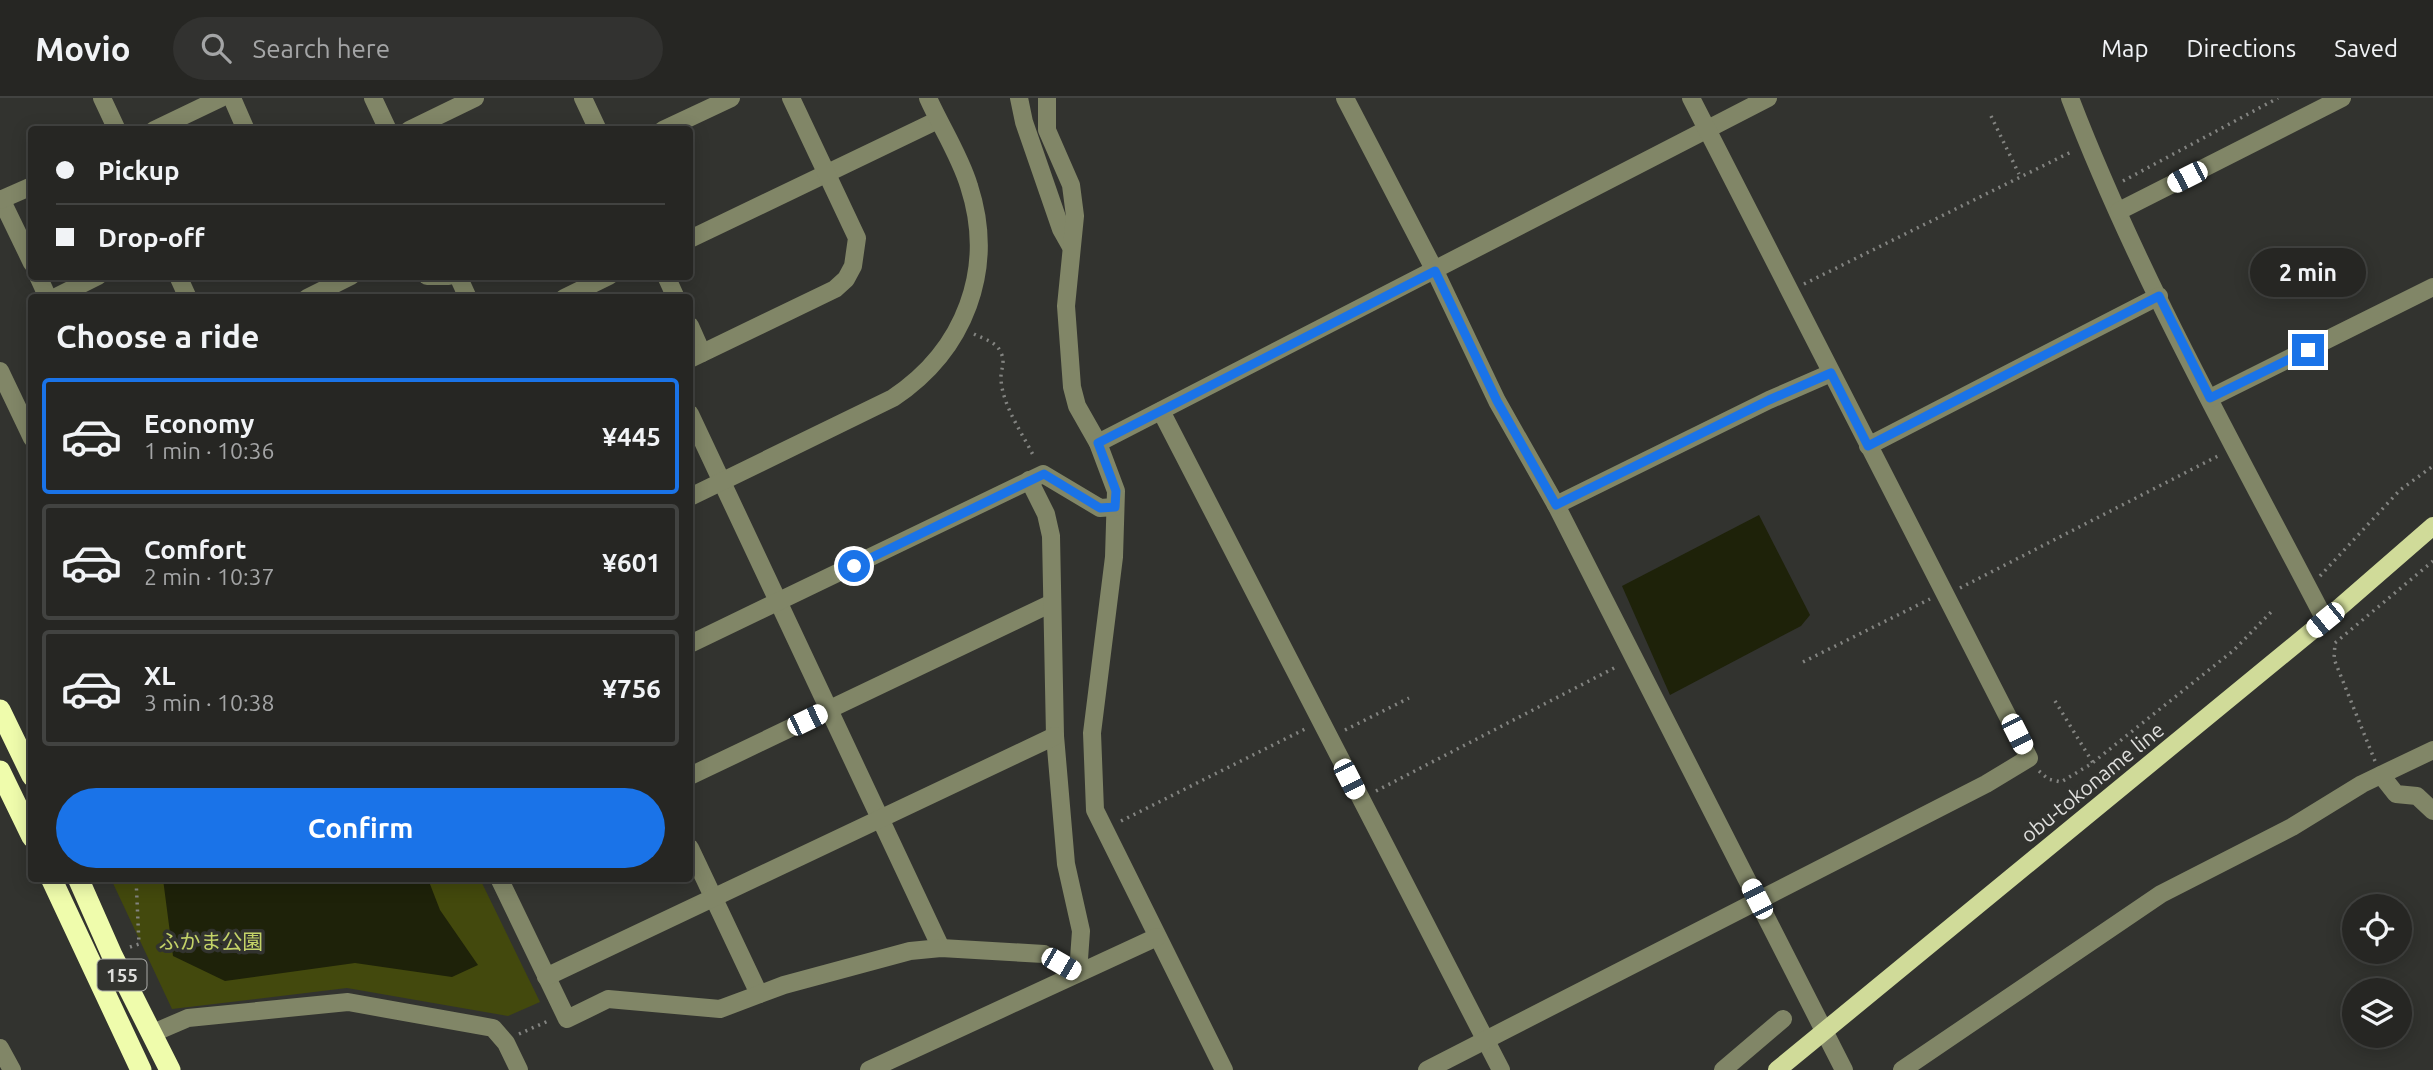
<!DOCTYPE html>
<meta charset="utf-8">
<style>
:root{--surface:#262623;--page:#323230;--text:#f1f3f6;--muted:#a4a5a6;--line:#424341;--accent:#1a73e8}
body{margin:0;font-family:Ubuntu,"Noto Sans JP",sans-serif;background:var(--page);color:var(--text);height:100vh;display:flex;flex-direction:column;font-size:26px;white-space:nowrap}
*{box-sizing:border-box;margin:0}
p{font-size:23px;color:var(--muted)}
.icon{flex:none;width:38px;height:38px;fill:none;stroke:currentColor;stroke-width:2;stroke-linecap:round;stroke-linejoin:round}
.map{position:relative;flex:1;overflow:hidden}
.details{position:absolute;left:28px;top:196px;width:665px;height:588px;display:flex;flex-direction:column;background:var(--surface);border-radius:7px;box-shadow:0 4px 18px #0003,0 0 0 2px var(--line)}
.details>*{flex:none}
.top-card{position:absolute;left:28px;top:28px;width:665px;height:154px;border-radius:7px;box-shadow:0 4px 18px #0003,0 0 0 2px var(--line);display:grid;align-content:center;height:154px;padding:0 28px;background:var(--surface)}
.tools{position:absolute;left:2342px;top:796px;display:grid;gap:14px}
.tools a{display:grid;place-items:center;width:70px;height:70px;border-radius:50%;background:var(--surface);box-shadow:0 4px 18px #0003,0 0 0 2px var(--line);font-size:35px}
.end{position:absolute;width:32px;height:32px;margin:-16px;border:9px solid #1a73e8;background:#fff;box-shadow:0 0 0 4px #fff}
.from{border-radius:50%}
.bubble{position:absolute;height:49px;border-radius:24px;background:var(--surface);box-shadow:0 4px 18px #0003,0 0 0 2px var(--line);font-size:23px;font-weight:600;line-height:49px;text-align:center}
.car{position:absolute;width:21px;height:42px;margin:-21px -10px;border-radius:9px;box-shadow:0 0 5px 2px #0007;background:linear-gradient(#fff 24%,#345 0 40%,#fff 0 76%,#345 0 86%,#fff 0)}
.top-card b{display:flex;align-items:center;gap:24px;height:66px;font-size:26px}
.top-card b+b{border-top:2px solid var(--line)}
.top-card i{width:18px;height:18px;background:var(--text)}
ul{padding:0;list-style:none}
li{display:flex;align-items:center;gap:21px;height:116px;margin:0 14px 10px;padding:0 14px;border:4px solid var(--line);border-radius:7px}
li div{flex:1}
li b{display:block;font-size:26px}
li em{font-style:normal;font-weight:600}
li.selected{border-color:var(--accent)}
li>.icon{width:63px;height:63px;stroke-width:1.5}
h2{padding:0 28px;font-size:32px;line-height:84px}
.action{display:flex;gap:14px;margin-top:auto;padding:14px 28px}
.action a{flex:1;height:80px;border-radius:42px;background:var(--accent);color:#fff;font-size:28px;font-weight:600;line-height:80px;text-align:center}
header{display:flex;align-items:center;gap:42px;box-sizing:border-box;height:98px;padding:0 35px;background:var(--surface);border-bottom:2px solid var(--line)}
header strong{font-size:33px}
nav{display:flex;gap:38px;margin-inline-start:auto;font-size:24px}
.search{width:490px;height:63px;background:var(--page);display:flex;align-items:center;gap:18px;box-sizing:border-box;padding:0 24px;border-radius:38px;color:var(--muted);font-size:26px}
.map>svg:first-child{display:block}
</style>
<header>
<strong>Movio</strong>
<div class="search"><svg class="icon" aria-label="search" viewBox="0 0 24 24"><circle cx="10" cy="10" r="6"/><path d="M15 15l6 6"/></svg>Search here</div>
<nav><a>Map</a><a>Directions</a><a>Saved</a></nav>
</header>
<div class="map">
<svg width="2433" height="972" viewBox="0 0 2433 972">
<rect width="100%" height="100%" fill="#32332f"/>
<!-- green -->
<path fill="#43490d" d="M 111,781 L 480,781 L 540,904 L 508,918 L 347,890 L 172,911 Z"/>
<!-- water -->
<g fill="#1e2209">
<path d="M 1759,417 L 1810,517 L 1801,528 L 1670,597 L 1622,488 Z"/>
<path d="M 163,781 L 428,781 L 440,812 L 478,867 L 452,879 L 355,865 L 225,883 L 173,858 Z"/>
</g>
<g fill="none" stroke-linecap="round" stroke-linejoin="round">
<!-- path -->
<g stroke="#838481" stroke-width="3.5" stroke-dasharray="2 5" stroke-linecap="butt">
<path d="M 1991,18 L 2019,76"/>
<path d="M 2123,83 L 2278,0"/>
<path d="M 1804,186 L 2073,53"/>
<path d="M 974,236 C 984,241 997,244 1001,255 C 1006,265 1000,272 1001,282 C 1003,309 1023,336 1034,359"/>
<path d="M 2320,478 L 2400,392 L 2433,368"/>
<path d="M 1960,490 L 2218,358"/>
<path d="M 1803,564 L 1930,501"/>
<path d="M 2055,603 L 2093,665"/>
<path d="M 1345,632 L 1409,600"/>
<path d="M 2375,663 L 2334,561 L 2335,545 L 2433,463"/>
<path d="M 2039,673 L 2048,681 L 2061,684 L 2091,666 L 2234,552 L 2274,511"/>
<path d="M 1376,693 L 1618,568"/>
<path d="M 1121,723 L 1305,631"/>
<path d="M 130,849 L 139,846 L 136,780"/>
<path d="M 519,936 L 548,923"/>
</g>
<!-- minor -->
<g stroke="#818667" stroke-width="18">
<path d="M 102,0 L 117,32"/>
<path d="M 232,0 L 246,32"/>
<path d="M 373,0 L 388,32"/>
<path d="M 583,0 L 598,32"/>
<path d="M 1019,0 L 1024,24 L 1061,131 L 1070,147"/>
<path d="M 1047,0 L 1047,32 L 1071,87 L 1075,118 L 1066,208 L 1072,289 L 1077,308 L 1098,345 L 1116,393 L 1114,459 L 1092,635 L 1095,712 L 1224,972"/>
<path d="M 1345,0 L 1435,173 L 1497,303 L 1556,407 L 1844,972"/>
<path d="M 2070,0 C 2139,180 2236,351 2325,522"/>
<path d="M 154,32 L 221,0"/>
<path d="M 409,32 L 475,0"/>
<path d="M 663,32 L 731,0"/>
<path d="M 1,101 L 32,165"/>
<path d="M 0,102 L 32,88"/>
<path d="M 2119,113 L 2342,0"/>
<path d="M 690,141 L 938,22"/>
<path d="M 38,178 L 48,200"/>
<path d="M 178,178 L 188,200"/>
<path d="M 427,178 L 449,178"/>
<path d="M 458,178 L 468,200"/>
<path d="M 666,178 L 676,200"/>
<path d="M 54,200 L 98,178"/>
<path d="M 307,200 L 351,178"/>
<path d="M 564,200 L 609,178"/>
<path d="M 690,228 L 702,255"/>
<path d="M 690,261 L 835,191 L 846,181 L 853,168 L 857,140 L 791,0"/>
<path d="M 0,273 L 32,340"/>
<path d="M 2210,300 L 2433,189"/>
<path d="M 1161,313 L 1501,972"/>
<path d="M 690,316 L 941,850"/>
<path d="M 1098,345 L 1768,0"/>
<path d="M 1868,348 L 2159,198"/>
<path d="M 690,399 L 893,300 C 965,252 996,171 969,88 C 960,58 941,29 928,0"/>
<path d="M 1556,407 L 1769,302 L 1831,275"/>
<path d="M 690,546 L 1043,376 L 1100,410 L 1115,409"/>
<path d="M 2381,677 L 2396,696 L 2417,698 L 2433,713"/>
<path d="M 690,678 L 1052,505"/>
<path d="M 690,750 L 759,896"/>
<path d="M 499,780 L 567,921 L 608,901 L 720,911 L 784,887 L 910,853 L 941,850 L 1044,856 L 1078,875 L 1081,833 L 1066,766 L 1055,638 L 1051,438 L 1046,416 L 1029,382"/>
<path d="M 546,879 L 1055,638"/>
<path d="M 153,935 L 188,920 L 348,904 L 493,930 L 506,945 L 519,972"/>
<path d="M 0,950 L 12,972"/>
<path d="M 869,972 L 1157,839"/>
<path d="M 1427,972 L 1986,686 L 2029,660 L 1691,0"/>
<path d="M 1723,972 L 1783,921"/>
<path d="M 1902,972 L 2161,796 L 2292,729 L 2362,686 L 2433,652"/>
</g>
<!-- major -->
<path stroke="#d0db99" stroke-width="18" d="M 1777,972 L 2325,522 L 2433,428"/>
<!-- highway -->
<g stroke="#effcac" stroke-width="21">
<path d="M 0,612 L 32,678"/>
<path d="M 0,673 L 32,739"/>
<path d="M 51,780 L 141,972"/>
<path d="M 78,780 L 112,857 L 170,972"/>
</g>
</g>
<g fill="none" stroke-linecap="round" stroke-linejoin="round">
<!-- route -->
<path stroke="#1a73e8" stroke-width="9" d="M 854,468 L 1044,376 L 1100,410 L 1115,409 L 1116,393 L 1098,345 L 1435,173 L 1497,303 L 1556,407 L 1769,302 L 1831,275 L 1868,348 L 2159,198 L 2210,300 L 2308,252"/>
</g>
<g text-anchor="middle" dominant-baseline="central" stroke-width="7" stroke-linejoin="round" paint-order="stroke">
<!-- shield labels -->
<rect fill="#32332f" stroke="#aaaba8" stroke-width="2" x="97.5" y="861.5" width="49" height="31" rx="5"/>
<g font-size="19" font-weight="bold" fill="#dededc">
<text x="122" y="877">155</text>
</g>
<!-- street labels -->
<g font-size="21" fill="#dededc" stroke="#32332f">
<text transform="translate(2092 684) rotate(-39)">obu-tokoname line</text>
</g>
<!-- park labels -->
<g font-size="21" fill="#c4d368" stroke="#32332f">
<text x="211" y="843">ふかま公園</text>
</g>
</g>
</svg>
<div class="tools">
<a><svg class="icon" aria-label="locate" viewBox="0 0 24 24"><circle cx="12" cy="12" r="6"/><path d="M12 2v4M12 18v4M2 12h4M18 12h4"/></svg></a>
<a><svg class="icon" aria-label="layers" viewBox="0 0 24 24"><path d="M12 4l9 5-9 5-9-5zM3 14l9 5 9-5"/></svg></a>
</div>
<i class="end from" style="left:854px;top:468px"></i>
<i class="end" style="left:2308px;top:252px"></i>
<div class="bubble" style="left:2250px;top:150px;width:116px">2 min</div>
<i class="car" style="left:2187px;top:79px;rotate:243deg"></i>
<i class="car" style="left:2325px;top:522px;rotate:231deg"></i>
<i class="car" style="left:807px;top:622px;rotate:64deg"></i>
<i class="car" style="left:2017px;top:636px;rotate:153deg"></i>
<i class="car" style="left:1349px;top:681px;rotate:153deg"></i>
<i class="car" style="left:1757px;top:801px;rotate:333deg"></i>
<i class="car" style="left:1061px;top:866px;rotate:120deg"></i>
<div class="top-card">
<b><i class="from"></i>Pickup</b>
<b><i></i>Drop-off</b>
</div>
<section class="details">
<h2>Choose a ride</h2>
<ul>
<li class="selected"><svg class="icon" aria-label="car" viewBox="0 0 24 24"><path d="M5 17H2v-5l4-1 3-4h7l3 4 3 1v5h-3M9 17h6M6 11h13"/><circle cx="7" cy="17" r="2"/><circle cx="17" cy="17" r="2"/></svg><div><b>Economy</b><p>1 min · 10:36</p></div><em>¥445</em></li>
<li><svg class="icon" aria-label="car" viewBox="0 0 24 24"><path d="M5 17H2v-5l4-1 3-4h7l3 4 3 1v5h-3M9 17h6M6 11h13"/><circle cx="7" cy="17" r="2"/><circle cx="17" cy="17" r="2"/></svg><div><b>Comfort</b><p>2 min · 10:37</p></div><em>¥601</em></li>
<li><svg class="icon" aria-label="car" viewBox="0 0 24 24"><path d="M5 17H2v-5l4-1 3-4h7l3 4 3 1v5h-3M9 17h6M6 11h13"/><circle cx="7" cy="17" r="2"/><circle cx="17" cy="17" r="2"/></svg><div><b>XL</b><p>3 min · 10:38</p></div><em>¥756</em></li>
</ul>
<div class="action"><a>Confirm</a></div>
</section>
</div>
